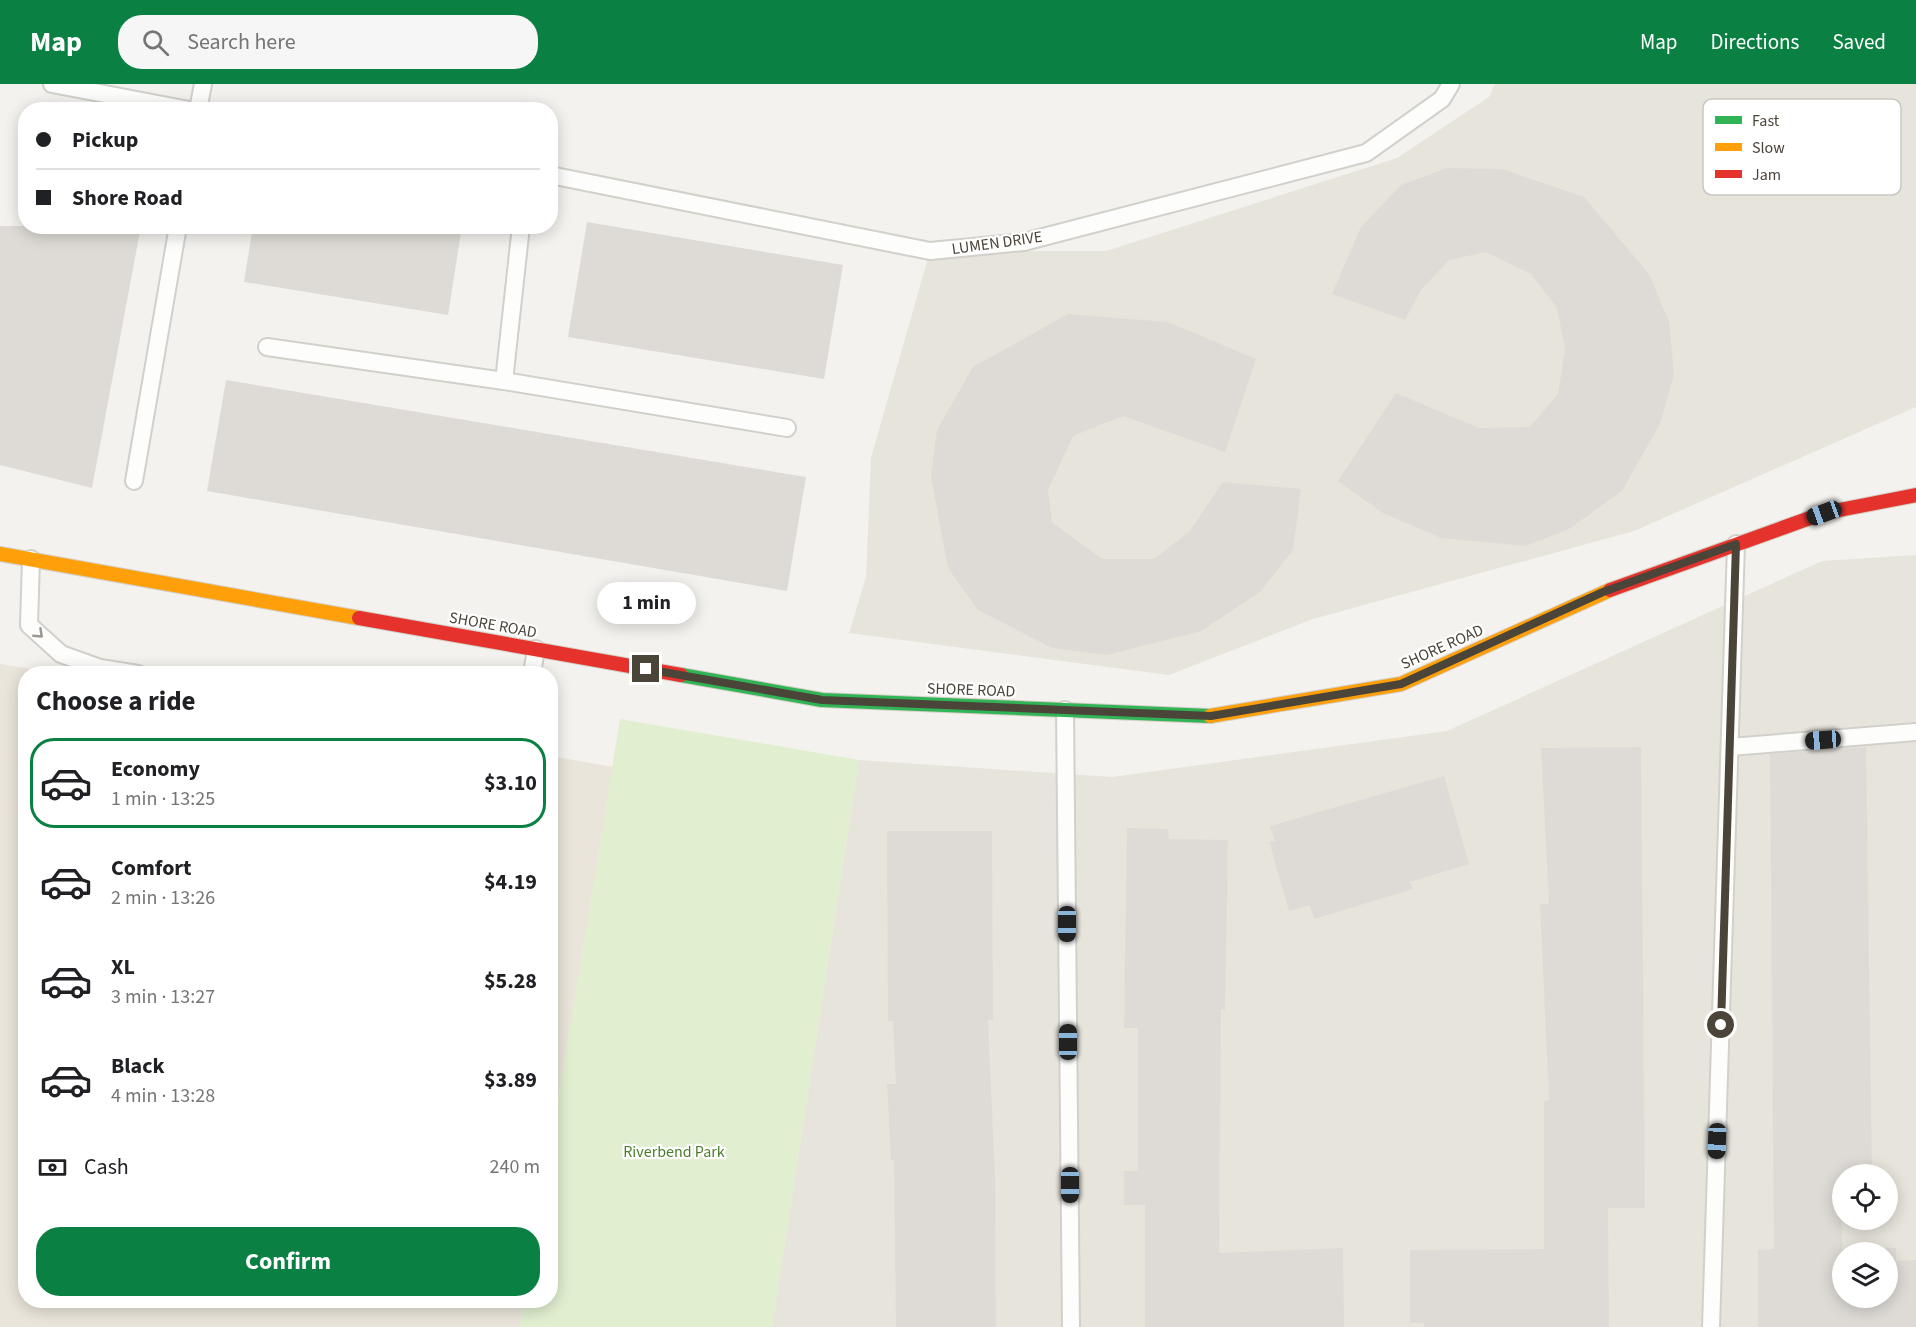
<!DOCTYPE html>
<meta charset="utf-8">
<style>
:root{--surface:#fff;--page:#f6f6f6;--text:#202124;--muted:#757577;--line:#e0e0e0;--accent:#0b8043}
body{margin:0;font-family:"Source Sans 3",sans-serif;background:var(--page);color:var(--text);height:100vh;display:flex;flex-direction:column;font-size:22px;white-space:nowrap}
*{box-sizing:border-box;margin:0}
p{font-size:20px;color:var(--muted)}
.icon{flex:none;width:33px;height:33px;fill:none;stroke:currentColor;stroke-width:2;stroke-linecap:round;stroke-linejoin:round}
.map{position:relative;flex:1;overflow:hidden}
.side{position:absolute;left:18px;top:582px;width:540px;height:642px;display:flex;flex-direction:column;background:var(--surface);border-radius:24px;box-shadow:0 3px 15px #0003}
.side>*{flex:none}
.hud{position:absolute;left:18px;top:18px;width:540px;height:132px;border-radius:24px;box-shadow:0 3px 15px #0003;display:grid;align-content:center;height:132px;padding:0 18px;background:var(--surface)}
.controls{position:absolute;left:1832px;top:1080px;display:grid;gap:12px}
.controls a{display:grid;place-items:center;width:66px;height:66px;border-radius:50%;background:var(--surface);box-shadow:0 3px 15px #0003;font-size:30px}
.end{position:absolute;width:27px;height:27px;margin:-14px;border:8px solid #4b4439;background:#fff;box-shadow:0 0 0 3px #fff}
.from{border-radius:50%}
.bubble{position:absolute;height:42px;border-radius:21px;background:var(--surface);box-shadow:0 3px 15px #0003;font-size:20px;font-weight:700;line-height:42px;text-align:center}
.car{position:absolute;width:18px;height:36px;margin:-18px -9px;border-radius:8px;box-shadow:0 0 4px 2px #0007;background:linear-gradient(#222 24%,#8ab4d8 0 40%,#222 0 76%,#8ab4d8 0 86%,#222 0)}
.hud b{display:flex;align-items:center;gap:21px;height:57px;font-size:22px}
.hud b+b{border-top:2px solid var(--line)}
.hud i{width:15px;height:15px;background:var(--text)}
ul{padding:0;list-style:none}
li{display:flex;align-items:center;gap:18px;height:90px;margin:0 12px 9px;padding:0 6px;border:3px solid transparent;border-radius:24px}
li div{flex:1}
li b{display:block;font-size:22px}
li em{font-style:normal;font-weight:700}
li.selected{border-color:var(--accent)}
li>.icon{width:54px;height:54px;stroke-width:1.5}
h2{padding:0 18px;font-size:27px;line-height:72px}
.pay{display:flex;align-items:center;gap:15px;height:66px;padding:0 18px;font-size:22px}
.pay p{margin-inline-start:auto}
.button{display:flex;gap:12px;margin-top:auto;padding:12px 18px}
.button a{flex:1;height:69px;border-radius:24px;background:var(--accent);color:#fff;font-size:24px;font-weight:700;line-height:69px;text-align:center}
header{display:flex;align-items:center;gap:36px;box-sizing:border-box;height:84px;padding:0 30px;background:var(--accent);color:#fff}
header strong{font-size:28px}
nav{display:flex;gap:33px;margin-inline-start:auto;font-size:21px}
.search{width:420px;height:54px;background:var(--page);display:flex;align-items:center;gap:15px;box-sizing:border-box;padding:0 21px;border-radius:24px;color:var(--muted);font-size:22px}
.map>svg:first-child{display:block}
</style>
<header>
<strong>Map</strong>
<div class="search"><svg class="icon" aria-label="search" viewBox="0 0 24 24"><circle cx="10" cy="10" r="6"/><path d="M15 15l6 6"/></svg>Search here</div>
<nav><a>Map</a><a>Directions</a><a>Saved</a></nav>
</header>
<div class="map">
<svg width="1916" height="1243" viewBox="0 0 1916 1243">
<rect width="100%" height="100%" fill="#f4f2ee"/>
<!-- residential -->
<g fill="#e7e4dc" fill-rule="evenodd">
<path d="M 1495,0 L 1916,0 L 1916,323 L 1634,447 L 1313,535 L 1169,591 L 849,549 L 866,493 L 871,374 L 930,167 L 1106,167 L 1397,74 L 1489,13 Z"/>
<path d="M 1916,471 L 1916,1243 L 772,1243 L 859,676 L 1112,693 L 1447,647 L 1822,477 ZM 1842,1090 L 1887,1090 L 1887,1136 L 1842,1136 ZM 1842,1168 L 1887,1168 L 1887,1214 L 1842,1214 Z"/>
</g>
<!-- education -->
<g fill="#eae5da">
<path d="M 0,580 L 57,589 L 26,590 L 26,1216 L 524,1217 L 520,1243 L 0,1243 Z"/>
<path d="M 551,672 L 613,683 L 551,1059 Z"/>
</g>
<!-- green -->
<path fill="#e1eecf" d="M 620,635 L 859,676 L 772,1243 L 520,1243 L 524,1217 L 550,1216 L 551,1059 Z"/>
<!-- building -->
<g fill="#dedbd6" fill-rule="evenodd">
<path d="M 1447,84 L 1502,85 L 1584,113 L 1649,190 L 1669,238 L 1674,290 L 1660,340 L 1622,407 L 1569,445 L 1526,462 L 1441,454 L 1383,429 L 1338,397 L 1396,309 L 1479,344 L 1530,343 L 1558,310 L 1565,265 L 1557,224 L 1531,190 L 1486,168 L 1449,176 L 1421,206 L 1405,236 L 1332,210 L 1361,143 L 1401,101 Z"/>
<path d="M 587,138 L 843,181 L 824,295 L 568,253 Z"/>
<path d="M 0,142 L 141,142 L 92,404 L 0,381 Z"/>
<path d="M 253,142 L 462,142 L 448,231 L 244,198 Z"/>
<path d="M 1068,230 L 1168,238 L 1256,275 L 1225,368 L 1123,332 L 1073,352 L 1048,406 L 1052,438 L 1102,475 L 1154,475 L 1189,448 L 1223,398 L 1301,405 L 1293,466 L 1260,508 L 1201,547 L 1107,571 L 1052,564 L 978,526 L 948,484 L 931,393 L 937,346 L 973,283 Z"/>
<path d="M 226,296 L 806,393 L 787,507 L 207,407 Z"/>
<path d="M 1641,663 L 1645,1124 L 1608,1124 L 1609,1243 L 1424,1243 L 1424,1239 L 1410,1239 L 1410,1166 L 1544,1165 L 1544,1017 L 1549,1016 L 1540,820 L 1549,820 L 1541,664 Z"/>
<path d="M 1866,663 L 1872,1090 L 1842,1090 L 1842,1165 L 1896,1164 L 1896,1177 L 1916,1176 L 1916,1243 L 1758,1243 L 1758,1166 L 1774,1165 L 1770,670 ZM 1842,1168 L 1887,1168 L 1887,1214 L 1842,1214 Z"/>
<path d="M 1444,692 L 1469,780 L 1410,798 L 1413,805 L 1314,835 L 1310,821 L 1289,827 L 1269,757 L 1275,757 L 1270,742 Z"/>
<path d="M 1127,744 L 1168,745 L 1169,755 L 1228,756 L 1225,926 L 1221,925 L 1219,1169 L 1343,1164 L 1344,1243 L 1145,1243 L 1145,1121 L 1124,1121 L 1124,1087 L 1138,1087 L 1138,944 L 1124,944 Z"/>
<path d="M 887,747 L 992,747 L 993,936 L 988,936 L 995,1095 L 996,1243 L 896,1243 L 894,1076 L 891,1076 L 887,1000 L 896,1000 L 893,937 L 888,937 Z"/>
</g>
<g fill="none" stroke-linecap="round" stroke-linejoin="round">
<!-- lane casing -->
<g stroke="#d2d0cb" stroke-width="20">
<g id="lane">
<path d="M 52,0 L 189,26"/>
<path d="M 198,26 L 203,0"/>
<path d="M 550,91 L 930,167 L 1024,158 L 1366,69 L 1442,15 L 1451,0"/>
<path d="M 521,142 L 504,297 L 787,344"/>
<path d="M 267,263 L 504,297"/>
<path d="M 134,397 L 178,142"/>
<path d="M 31,475 L 29,541 L 61,570 L 100,584 L 138,590"/>
<path d="M 532,590 L 536,565"/>
<path d="M 1065,626 L 1071,1243"/>
<path d="M 1730,663 L 1916,648"/>
<path d="M 1711,1243 L 1736,460"/>
</g>
</g>
<!-- fast casing -->
<g stroke="#d3cfc5" stroke-width="16">
<path id="fast" d="M 681,591 L 822,616 L 1210,632"/>
</g>
<!-- slow casing -->
<g stroke="#d3cfc5" stroke-width="16">
<g id="slow">
<path d="M 0,470 L 359,534"/>
<path d="M 1210,632 L 1401,600 L 1610,506"/>
</g>
</g>
<!-- jam casing -->
<g stroke="#d3cfc5" stroke-width="16">
<g id="jam">
<path d="M 1610,506 L 1824,429 L 1916,411"/>
<path d="M 359,534 L 681,591"/>
</g>
</g>
<!-- lane -->
<use href="#lane" stroke="#fdfdfc" stroke-width="16"/>
<!-- fast -->
<use href="#fast" stroke="#30b455" stroke-width="14"/>
<!-- slow -->
<use href="#slow" stroke="#ff9f0a" stroke-width="14"/>
<!-- jam -->
<use href="#jam" stroke="#e5322d" stroke-width="14"/>
</g>
<!-- one-way arrows -->
<defs><path id="oneway-chevron" d="M-2-3.5L2.5 0L-2 3.5" fill="none" stroke-width="1.6" stroke-linecap="round" stroke-linejoin="round" transform="scale(1.5)"/></defs>
<use stroke="#9b9791" href="#oneway-chevron" transform="translate(39 550) rotate(43)"/>
<g fill="none" stroke-linecap="round" stroke-linejoin="round">
<!-- route -->
<path stroke="#4b4439" stroke-width="8" d="M 646,585 L 822,616 L 1211,632 L 1401,600 L 1603,508 L 1736,460 L 1721,941"/>
</g>
<g text-anchor="middle" dominant-baseline="central" stroke-width="4.5" stroke-linejoin="round" paint-order="stroke">
<!-- street labels -->
<g font-size="16" fill="#4b4439" stroke="#fff">
<text transform="translate(997 159) rotate(-8)">LUMEN DRIVE</text>
<text transform="translate(493 541) rotate(10)">SHORE ROAD</text>
<text transform="translate(1442 563) rotate(-24)">SHORE ROAD</text>
<text transform="translate(971 606) rotate(2)">SHORE ROAD</text>
</g>
<!-- park labels -->
<g font-size="16" fill="#4a7f2a" stroke="#fff">
<text x="674" y="1068">Riverbend Park</text>
</g>
</g>
<!-- legend -->
<rect x="1703" y="15" width="198" height="96" rx="9" fill="#fff" stroke="#c9c7c4" stroke-width="1.5"/>
<rect x="1715" y="32" width="27" height="8" fill="#30b455"/>
<rect x="1715" y="59" width="27" height="8" fill="#ff9f0a"/>
<rect x="1715" y="86" width="27" height="8" fill="#e5322d"/>
<g font-size="16" fill="#4b4439">
<text x="1752" y="42">Fast</text>
<text x="1752" y="69">Slow</text>
<text x="1752" y="96">Jam</text>
</g>
</svg>
<div class="controls">
<a><svg class="icon" aria-label="locate" viewBox="0 0 24 24"><circle cx="12" cy="12" r="6"/><path d="M12 2v4M12 18v4M2 12h4M18 12h4"/></svg></a>
<a><svg class="icon" aria-label="layers" viewBox="0 0 24 24"><path d="M12 4l9 5-9 5-9-5zM3 14l9 5 9-5"/></svg></a>
</div>
<i class="end from" style="left:1721px;top:941px"></i>
<i class="end" style="left:646px;top:585px"></i>
<div class="bubble" style="left:597px;top:498px;width:99px">1 min</div>
<i class="car" style="left:1824px;top:429px;rotate:250deg"></i>
<i class="car" style="left:1823px;top:656px;rotate:266deg"></i>
<i class="car" style="left:1067px;top:840px;rotate:180deg"></i>
<i class="car" style="left:1068px;top:958px;rotate:0deg"></i>
<i class="car" style="left:1717px;top:1057px;rotate:182deg"></i>
<i class="car" style="left:1070px;top:1101px;rotate:180deg"></i>
<div class="hud">
<b><i class="from"></i>Pickup</b>
<b><i></i>Shore Road</b>
</div>
<section class="side">
<h2>Choose a ride</h2>
<ul>
<li class="selected"><svg class="icon" aria-label="car" viewBox="0 0 24 24"><path d="M5 17H2v-5l4-1 3-4h7l3 4 3 1v5h-3M9 17h6M6 11h13"/><circle cx="7" cy="17" r="2"/><circle cx="17" cy="17" r="2"/></svg><div><b>Economy</b><p>1 min · 13:25</p></div><em>$3.10</em></li>
<li><svg class="icon" aria-label="car" viewBox="0 0 24 24"><path d="M5 17H2v-5l4-1 3-4h7l3 4 3 1v5h-3M9 17h6M6 11h13"/><circle cx="7" cy="17" r="2"/><circle cx="17" cy="17" r="2"/></svg><div><b>Comfort</b><p>2 min · 13:26</p></div><em>$4.19</em></li>
<li><svg class="icon" aria-label="car" viewBox="0 0 24 24"><path d="M5 17H2v-5l4-1 3-4h7l3 4 3 1v5h-3M9 17h6M6 11h13"/><circle cx="7" cy="17" r="2"/><circle cx="17" cy="17" r="2"/></svg><div><b>XL</b><p>3 min · 13:27</p></div><em>$5.28</em></li>
<li><svg class="icon" aria-label="car" viewBox="0 0 24 24"><path d="M5 17H2v-5l4-1 3-4h7l3 4 3 1v5h-3M9 17h6M6 11h13"/><circle cx="7" cy="17" r="2"/><circle cx="17" cy="17" r="2"/></svg><div><b>Black</b><p>4 min · 13:28</p></div><em>$3.89</em></li>
</ul>
<div class="pay"><svg class="icon" aria-label="cash" viewBox="0 0 24 24"><path d="M3 7h18v10H3z"/><circle cx="12" cy="12" r="2"/></svg>Cash<p>240 m</p></div>
<div class="button"><a>Confirm</a></div>
</section>
</div>
